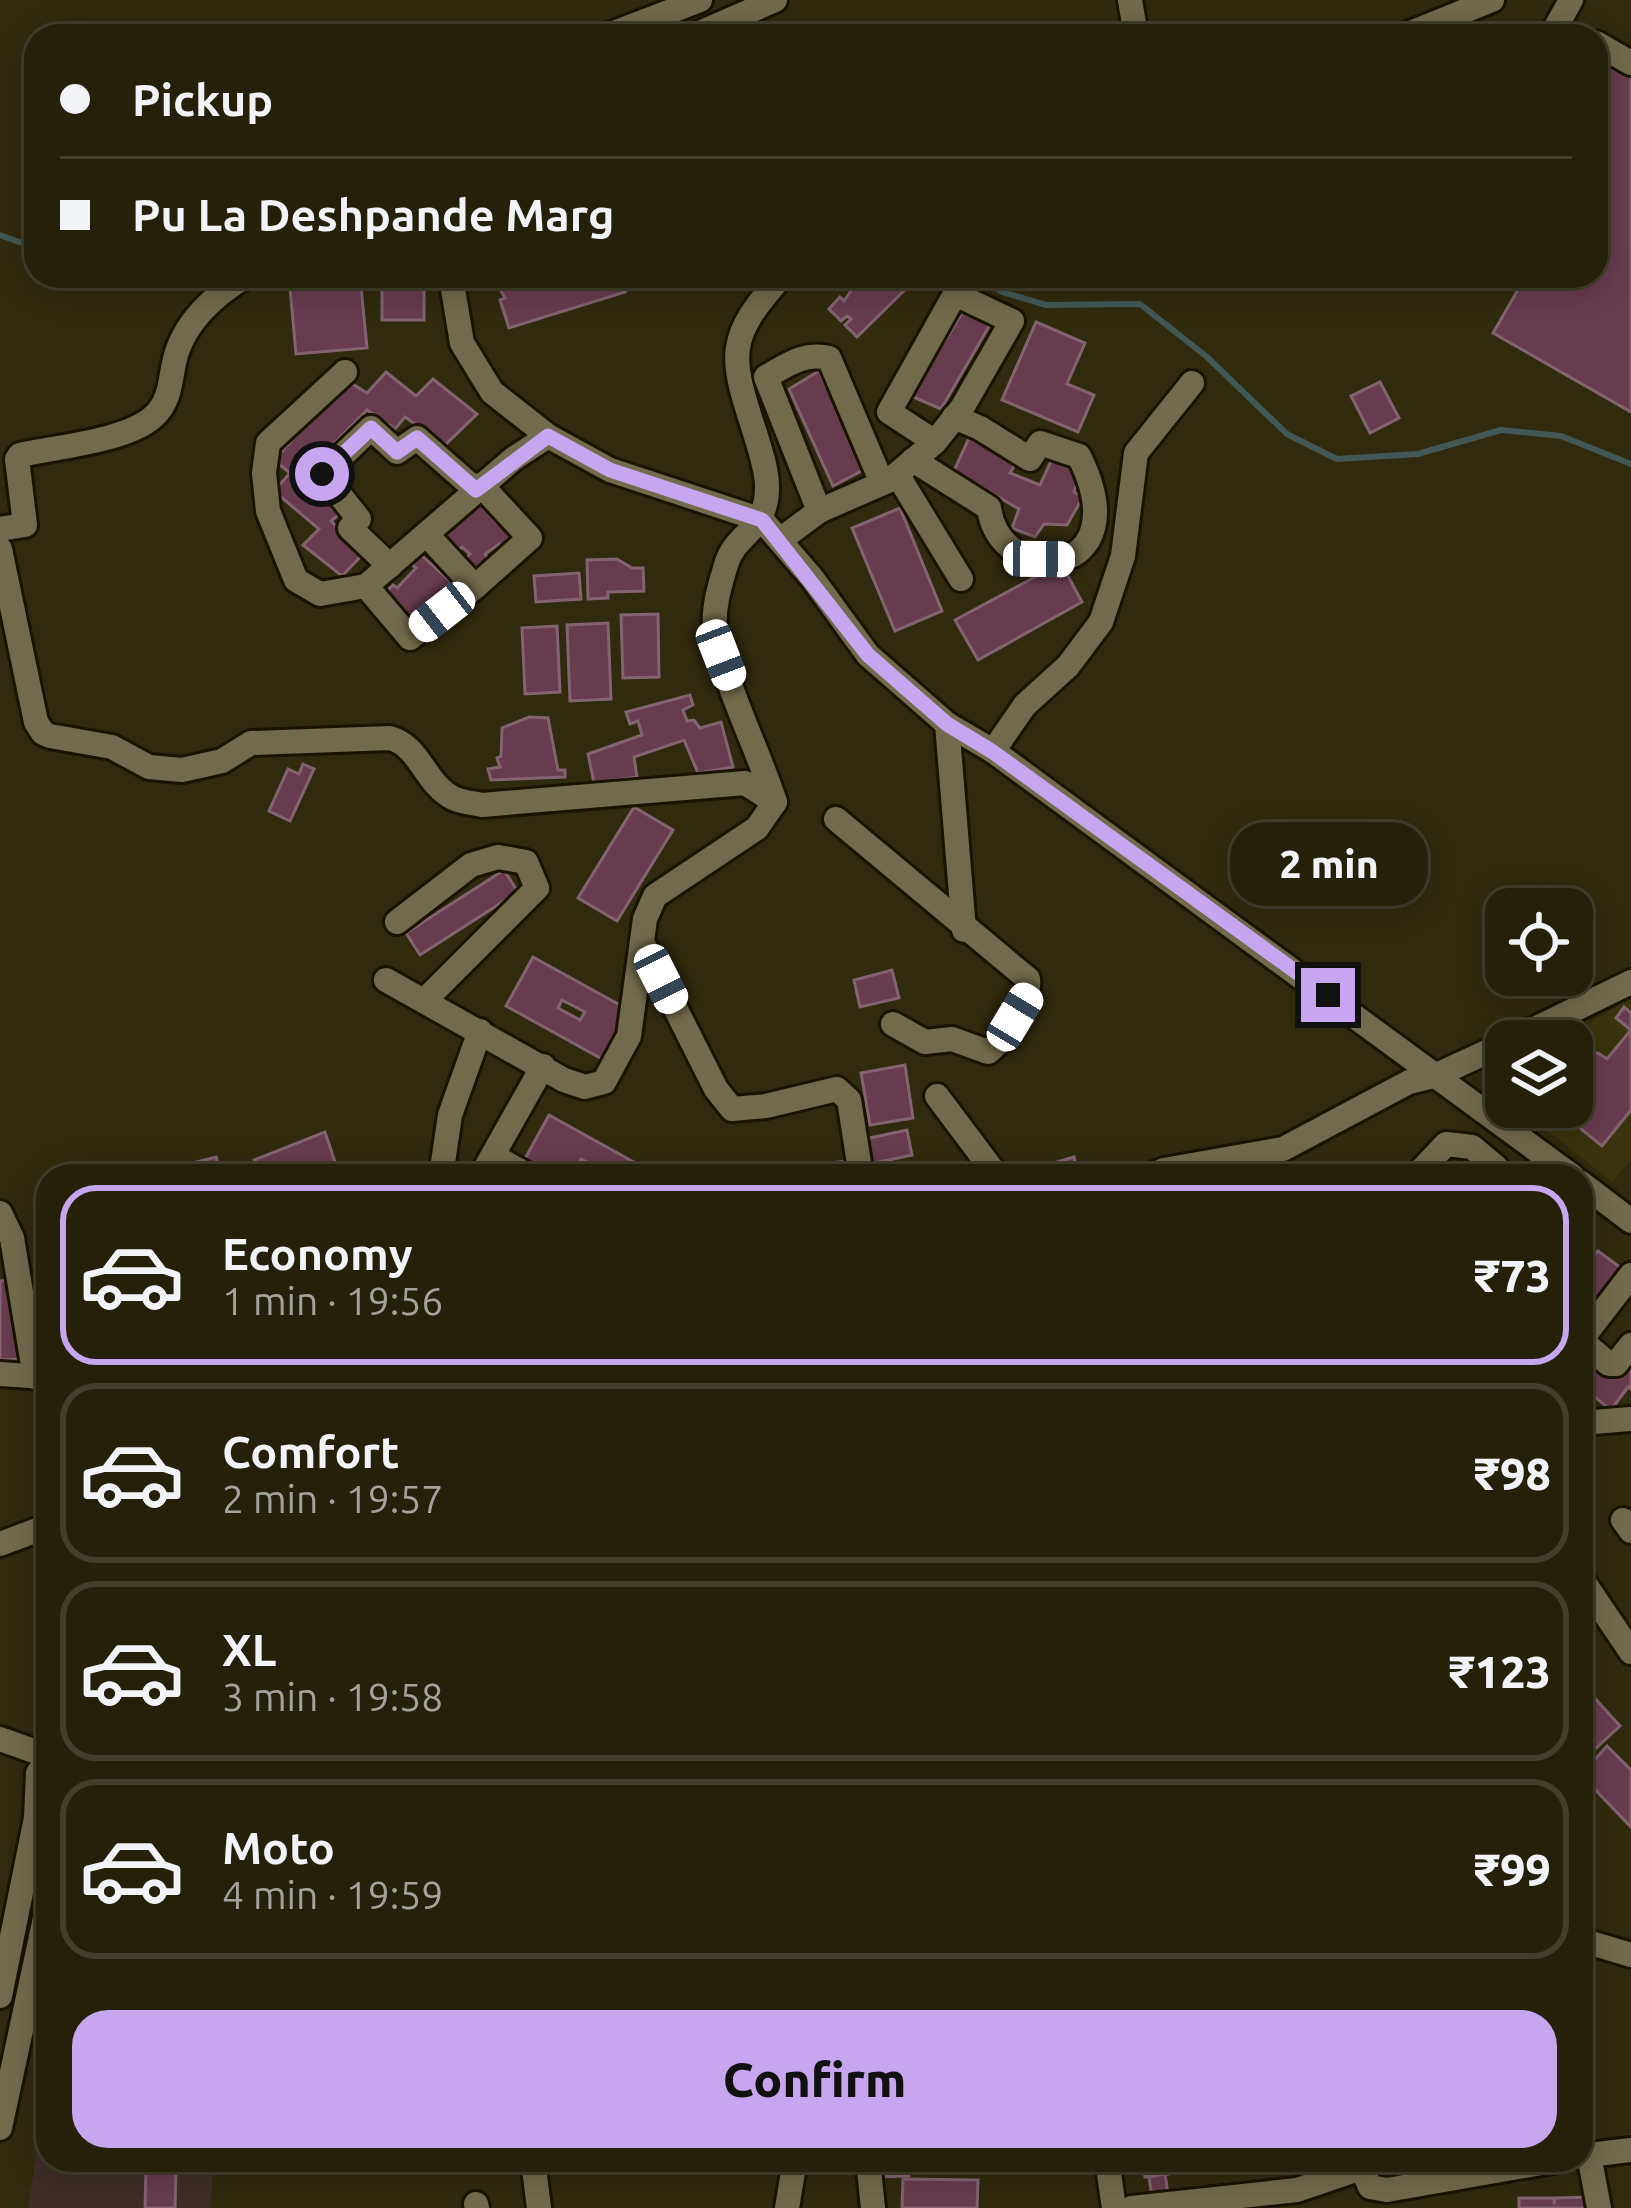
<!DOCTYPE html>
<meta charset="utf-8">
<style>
:root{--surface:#24200a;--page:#302d18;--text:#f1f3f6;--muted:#a3a39c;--line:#413e2b;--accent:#c8a6ef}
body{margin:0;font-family:Ubuntu,sans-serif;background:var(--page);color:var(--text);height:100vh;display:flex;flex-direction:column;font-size:45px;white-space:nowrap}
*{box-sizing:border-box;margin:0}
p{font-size:39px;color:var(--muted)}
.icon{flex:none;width:66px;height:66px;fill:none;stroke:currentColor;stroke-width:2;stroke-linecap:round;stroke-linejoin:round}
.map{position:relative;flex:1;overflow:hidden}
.sheet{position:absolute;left:36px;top:1164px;width:1557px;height:1008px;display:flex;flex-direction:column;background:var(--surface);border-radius:36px;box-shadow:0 6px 30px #0003,0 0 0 3px var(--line)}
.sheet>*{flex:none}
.top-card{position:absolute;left:24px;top:24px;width:1584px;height:264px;border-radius:36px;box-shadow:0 6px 30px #0003,0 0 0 3px var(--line);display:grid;align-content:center;height:264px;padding:0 36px;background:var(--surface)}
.tools{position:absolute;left:1485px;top:888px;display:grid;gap:24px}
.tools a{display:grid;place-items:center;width:108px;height:108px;border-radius:24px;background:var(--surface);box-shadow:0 6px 30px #0003,0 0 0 3px var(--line);font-size:60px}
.end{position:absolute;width:54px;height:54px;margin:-27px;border:15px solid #c8a6ef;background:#111;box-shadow:0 0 0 6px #111}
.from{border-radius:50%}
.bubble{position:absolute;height:84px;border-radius:36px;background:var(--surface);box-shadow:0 6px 30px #0003,0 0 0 3px var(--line);font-size:39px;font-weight:800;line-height:84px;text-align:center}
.car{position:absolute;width:36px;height:72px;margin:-36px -18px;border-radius:15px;box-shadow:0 0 9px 3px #0007;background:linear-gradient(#fff 24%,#345 0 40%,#fff 0 76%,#345 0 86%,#fff 0)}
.top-card b{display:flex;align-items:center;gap:42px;height:114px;font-size:45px}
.top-card b+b{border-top:3px solid var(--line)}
.top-card i{width:30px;height:30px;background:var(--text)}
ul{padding:21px 0 0;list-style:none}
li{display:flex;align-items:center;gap:36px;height:180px;margin:0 24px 18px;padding:0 12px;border:6px solid var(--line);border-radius:36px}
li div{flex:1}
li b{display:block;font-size:45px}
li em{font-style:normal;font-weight:800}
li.active{border-color:var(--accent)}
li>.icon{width:108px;height:108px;stroke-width:1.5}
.primary-button{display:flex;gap:24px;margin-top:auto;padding:24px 36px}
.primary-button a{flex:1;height:138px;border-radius:36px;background:var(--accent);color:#111;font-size:48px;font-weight:800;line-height:138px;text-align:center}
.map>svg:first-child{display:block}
</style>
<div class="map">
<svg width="1631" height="2208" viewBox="0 0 1631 2208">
<rect width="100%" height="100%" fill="#302a0e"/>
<!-- industrial -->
<path fill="#3f2d26" d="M 48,2079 L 48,2160 L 214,2160 L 210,2208 L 28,2208 Z"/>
<!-- built -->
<path fill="#3a330d" d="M 1631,998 L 1631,1160 L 1612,1182 L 1518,1107 L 1572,1107 L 1572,1041 L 1558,1041 Z"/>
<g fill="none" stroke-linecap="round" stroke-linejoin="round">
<!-- stream -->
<g stroke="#435854" stroke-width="6">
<path d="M 0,235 L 36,248"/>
<path d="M 979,276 L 1002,292 L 1046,305 L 1140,304 L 1207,357 L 1287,434 L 1337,459 L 1418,454 L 1501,430 L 1561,436 L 1631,464"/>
</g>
</g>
<!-- building -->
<g fill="#673c4f" stroke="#836370" stroke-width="3" fill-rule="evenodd">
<path d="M 1596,53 L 1631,77 L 1631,412 L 1493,333 L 1526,276 L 1596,276 Z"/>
<path d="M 339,276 L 360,276 L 367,348 L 296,354 L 290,288 L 326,285 L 326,280 L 339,279 Z"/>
<rect x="382" y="276" width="42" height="44"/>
<path d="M 493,276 L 620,276 L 625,292 L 509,328 L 500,300 L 505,298 Z"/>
<path d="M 861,276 L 919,276 L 857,337 L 845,325 L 851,319 L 847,316 L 841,321 L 829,309 L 840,297 L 844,301 Z"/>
<path d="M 962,313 L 991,323 L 941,409 L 911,396 Z"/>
<path d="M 1036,322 L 1085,343 L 1067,384 L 1094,395 L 1078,432 L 1002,400 Z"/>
<path d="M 819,371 L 865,469 L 833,486 L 789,389 Z"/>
<path d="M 386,372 L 416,396 L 433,379 L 477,414 L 445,445 L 405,417 L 395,429 L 367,410 L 307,471 L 343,511 L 331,521 L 364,553 L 342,576 L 303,545 L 319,529 L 274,491 L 290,473 L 274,460 L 346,380 L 367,393 Z"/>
<path d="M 1380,382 L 1399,418 L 1370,433 L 1351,396 Z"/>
<path d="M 969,438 L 1017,461 L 1010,473 L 1040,485 L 1052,459 L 1080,472 L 1074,492 L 1083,497 L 1067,525 L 1044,524 L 1035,537 L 1012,528 L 1019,509 L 954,471 Z"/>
<path d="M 474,497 L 497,523 L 502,517 L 515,533 L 500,549 L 499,544 L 485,554 L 492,562 L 476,573 L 461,562 L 470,554 L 462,547 L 454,556 L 435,538 L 451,521 L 456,526 L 467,515 L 463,510 Z"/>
<path d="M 900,508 L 942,611 L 895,631 L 852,528 Z"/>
<path d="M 420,554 L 451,582 L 414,623 L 383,595 L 393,585 L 397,588 L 416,568 L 411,564 Z"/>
<path d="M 617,559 L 632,568 L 643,568 L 644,591 L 608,592 L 608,598 L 588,599 L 587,560 Z"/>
<path d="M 1061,563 L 1082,602 L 978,660 L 955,620 Z"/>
<path d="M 579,573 L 581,599 L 536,602 L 534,576 Z"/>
<path d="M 658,614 L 659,677 L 623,678 L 621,615 Z"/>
<path d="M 608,623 L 611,699 L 570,701 L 567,625 Z"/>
<path d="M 557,626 L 560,692 L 525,694 L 522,628 Z"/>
<path d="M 690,695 L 693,705 L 683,710 L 687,721 L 694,720 L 700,728 L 721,722 L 733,767 L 698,773 L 684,740 L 634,757 L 637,777 L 594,783 L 588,754 L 642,735 L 638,721 L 630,724 L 626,712 Z"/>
<path d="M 529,717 L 548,718 L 558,770 L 565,770 L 565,777 L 491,780 L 488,769 L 500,767 L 497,758 L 501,756 L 502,728 Z"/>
<path d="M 303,764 L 314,769 L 290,821 L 269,811 L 288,769 L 299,774 Z"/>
<path d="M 634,807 L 673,830 L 617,921 L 578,898 Z"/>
<path d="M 504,870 L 518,892 L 420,955 L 406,933 Z"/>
<path d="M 533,957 L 629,1010 L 602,1059 L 506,1006 ZM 562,1000 L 585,1012 L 580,1020 L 558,1008 Z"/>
<path d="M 892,970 L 899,998 L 860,1007 L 854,980 Z"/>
<path d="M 1624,1007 L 1631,1013 L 1631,1110 L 1602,1146 L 1554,1107 L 1572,1107 L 1572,1063 L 1576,1066 L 1584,1056 L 1598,1053 L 1607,1059 L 1631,1030 L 1616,1018 Z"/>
<path d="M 905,1065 L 913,1118 L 870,1125 L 861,1073 Z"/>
<path d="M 549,1115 L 650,1171 L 647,1176 L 596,1176 L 600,1169 L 581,1159 L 576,1167 L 592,1176 L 539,1176 L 521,1166 Z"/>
<path d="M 907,1130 L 912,1155 L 870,1164 L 865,1139 Z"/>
<path d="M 325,1132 L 336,1165 L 313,1176 L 261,1176 L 254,1160 Z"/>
<path d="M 1472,1152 L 1486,1176 L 1428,1176 L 1440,1161 L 1452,1171 Z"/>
<path d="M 216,1157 L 221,1176 L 176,1176 L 173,1168 Z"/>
<path d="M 1074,1157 L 1079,1176 L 1040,1176 L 1037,1168 Z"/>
<path d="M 848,1161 L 850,1176 L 815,1176 L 813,1165 Z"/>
<path d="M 1598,1251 L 1625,1271 L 1581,1327 L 1581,1270 Z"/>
<path d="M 37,1271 L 48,1271 L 48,1328 L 39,1328 Z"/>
<path d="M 16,1280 L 20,1359 L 0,1360 L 0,1281 Z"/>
<path d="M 1581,1345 L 1620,1376 L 1631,1361 L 1631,1389 L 1628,1387 L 1611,1410 L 1590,1393 L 1581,1405 Z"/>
<path d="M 1590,1693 L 1620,1726 L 1581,1762 L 1581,1702 Z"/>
<path d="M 1607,1746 L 1631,1770 L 1631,1827 L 1581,1775 Z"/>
<path d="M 875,2160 L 909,2160 L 909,2176 L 875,2177 Z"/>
<path d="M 1143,2160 L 1167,2160 L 1169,2174 L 1145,2177 Z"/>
<path d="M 1371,2160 L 1408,2160 L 1410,2174 L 1373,2178 Z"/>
<path d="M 146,2170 L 176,2170 L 175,2208 L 145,2208 Z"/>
<path d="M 1165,2174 L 1168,2194 L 1152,2197 L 1149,2177 Z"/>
<path d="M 903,2179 L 978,2180 L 977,2208 L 902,2208 Z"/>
<path d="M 1593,2197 L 1593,2208 L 1519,2208 L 1519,2198 L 1554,2198 L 1554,2204 L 1555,2198 Z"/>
</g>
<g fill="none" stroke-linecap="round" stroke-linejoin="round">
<!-- minor casing -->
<g stroke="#191300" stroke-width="30">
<g id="minor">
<path d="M 1130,0 L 1136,36"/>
<path d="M 606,36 L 700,0"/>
<path d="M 693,36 L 775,0"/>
<path d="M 1403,36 L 1492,0"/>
<path d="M 1551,36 L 1571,0"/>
<path d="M 1596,43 L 1631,63"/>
<path d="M 456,276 L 453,289 L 462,343 L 492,392 L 548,436 L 610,470 L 762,520 L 812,578 L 868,655 L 947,724 L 993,751 L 1572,1176"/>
<path d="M 345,372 L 268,443 L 264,473 L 268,511 L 296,580 L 320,594 L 366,586"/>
<path d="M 913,460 L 989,508 C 999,589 1142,582 1079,456 L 1040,443 L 1030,459 L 980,428 L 954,417"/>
<path d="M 897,474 L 961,579"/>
<path d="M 819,511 L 766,377 C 787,365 804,352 829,358 L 882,483"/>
<path d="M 0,529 L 25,525 L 17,459 L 20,455 C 56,447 126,441 153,417 C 174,399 169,372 178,349 C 190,316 218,293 246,276"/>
<path d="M 426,534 L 475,587 L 410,638 L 366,586 L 513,459 L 548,436"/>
<path d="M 780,540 L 819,511 L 890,480 L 935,442 L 962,408 L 1012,321 L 955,294 L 889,412 L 935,442"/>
<path d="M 0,549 L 36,722 L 43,733 L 50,736 L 112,747 L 149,767 L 182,770 L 222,761 L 251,743 L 390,738 C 420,746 425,784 453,798 C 461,802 473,803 482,805 L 745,783 L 775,802 C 759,752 721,677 715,628 C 713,607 720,585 726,565 C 735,532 767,533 767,487 C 767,469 760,450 755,433 C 730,356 725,339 782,276"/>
<path d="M 390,566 L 350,528 L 359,519 L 323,474 L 371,428 L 397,452 L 417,438 L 476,490"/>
<path d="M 475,587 L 530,538 L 481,485"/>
<path d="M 947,724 L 964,930"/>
<path d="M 993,751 L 1025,705 L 1068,666 L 1101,622 L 1123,556 L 1136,453 L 1192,383"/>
<path d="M 836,819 L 1028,979 C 1031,1002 1006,1038 988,1052 L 952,1039 L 925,1042 L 893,1024"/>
<path d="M 397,922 L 471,865 L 498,857 L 526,862 L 537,888 L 425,1000"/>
<path d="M 642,942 L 716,1089 L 732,1109 L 766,1106 L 837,1089 L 849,1100 L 861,1176"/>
<path d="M 386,980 L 564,1080 L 585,1087 L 604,1082 L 629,1036 L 645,919 L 655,896 L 757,828 L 775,802"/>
<path d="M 1510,1041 L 1631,982"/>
<path d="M 937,1096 L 997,1176"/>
<path d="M 493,1156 L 529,1176"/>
<path d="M 441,1176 L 450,1115 L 480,1031"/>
<path d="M 481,1176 L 543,1066"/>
<path d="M 1150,1176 L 1164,1170 L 1283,1149 L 1409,1082 L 1437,1075 L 1506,1043"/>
<path d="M 1416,1176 L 1446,1144 L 1472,1147 L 1496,1167 L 1495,1176"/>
<path d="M 1581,1183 L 1631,1221"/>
<path d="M 0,1213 L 12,1238 L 35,1377"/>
<path d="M 1631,1275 L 1584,1336 L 1584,1343 L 1609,1364 L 1616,1364 L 1631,1345"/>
<path d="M 0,1374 L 45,1377"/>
<path d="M 1581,1423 L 1631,1419"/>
<path d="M 1623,1520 L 1631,1531"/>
<path d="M 0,1544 L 48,1526"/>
<path d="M 1581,1578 L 1631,1652"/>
<path d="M 0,1739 L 48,1756"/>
<path d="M 1581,1940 L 1631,1955"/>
<path d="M 0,1996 L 36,1818 L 38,1773 L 48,1760"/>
<path d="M 0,2128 L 48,1904"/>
<path d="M 1589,2155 L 1599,2208"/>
<path d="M 1581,2156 L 1631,2150"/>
<path d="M 533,2160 L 539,2208"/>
<path d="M 868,2160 L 873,2208"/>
<path d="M 1107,2160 L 1114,2208"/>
<path d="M 1358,2160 L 1370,2187 L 1387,2190 L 1558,2160"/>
<path d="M 476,2204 L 477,2208"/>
<path d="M 787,2208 L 795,2160"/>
<path d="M 1132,2208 L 1297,2190 L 1359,2169"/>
</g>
</g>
<!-- minor -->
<use href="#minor" stroke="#716a4c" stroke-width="24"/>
</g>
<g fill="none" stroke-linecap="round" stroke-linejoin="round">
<!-- route -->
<path stroke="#c8a6ef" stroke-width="15" d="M 322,474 L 371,428 L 397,452 L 417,438 L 476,490 L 548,436 L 610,470 L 762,520 L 868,655 L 947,724 L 993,752 L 1328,995"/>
</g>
</svg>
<div class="tools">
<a><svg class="icon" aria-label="locate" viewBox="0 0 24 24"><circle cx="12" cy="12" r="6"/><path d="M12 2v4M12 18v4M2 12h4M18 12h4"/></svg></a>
<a><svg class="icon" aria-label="layers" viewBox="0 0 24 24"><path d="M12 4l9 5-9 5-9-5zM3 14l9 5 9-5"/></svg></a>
</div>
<i class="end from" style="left:322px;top:474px"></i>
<i class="end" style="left:1328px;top:995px"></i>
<div class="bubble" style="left:1230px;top:822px;width:198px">2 min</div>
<i class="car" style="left:1039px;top:559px;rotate:91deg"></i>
<i class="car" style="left:442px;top:612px;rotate:232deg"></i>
<i class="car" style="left:721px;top:655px;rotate:159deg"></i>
<i class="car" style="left:661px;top:979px;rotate:153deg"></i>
<i class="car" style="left:1015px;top:1017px;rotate:31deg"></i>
<div class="top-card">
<b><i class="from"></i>Pickup</b>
<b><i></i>Pu La Deshpande Marg</b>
</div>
<section class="sheet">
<ul>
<li class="active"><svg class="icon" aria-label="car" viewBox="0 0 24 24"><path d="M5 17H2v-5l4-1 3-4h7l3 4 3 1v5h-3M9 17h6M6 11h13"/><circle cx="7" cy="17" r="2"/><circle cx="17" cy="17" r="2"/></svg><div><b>Economy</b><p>1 min · 19:56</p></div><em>₹73</em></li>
<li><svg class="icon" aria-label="car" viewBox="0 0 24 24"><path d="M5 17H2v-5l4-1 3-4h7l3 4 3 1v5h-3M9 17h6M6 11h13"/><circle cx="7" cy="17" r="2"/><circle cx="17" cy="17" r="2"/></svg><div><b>Comfort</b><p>2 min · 19:57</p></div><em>₹98</em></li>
<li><svg class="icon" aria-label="car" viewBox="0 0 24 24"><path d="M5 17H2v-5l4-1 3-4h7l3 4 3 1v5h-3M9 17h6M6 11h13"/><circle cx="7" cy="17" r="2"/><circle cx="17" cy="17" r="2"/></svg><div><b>XL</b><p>3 min · 19:58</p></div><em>₹123</em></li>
<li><svg class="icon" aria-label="car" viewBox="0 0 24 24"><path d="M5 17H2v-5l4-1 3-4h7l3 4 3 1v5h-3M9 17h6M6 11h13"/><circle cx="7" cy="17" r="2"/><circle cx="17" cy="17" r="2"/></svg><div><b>Moto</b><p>4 min · 19:59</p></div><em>₹99</em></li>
</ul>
<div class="primary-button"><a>Confirm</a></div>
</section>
</div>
